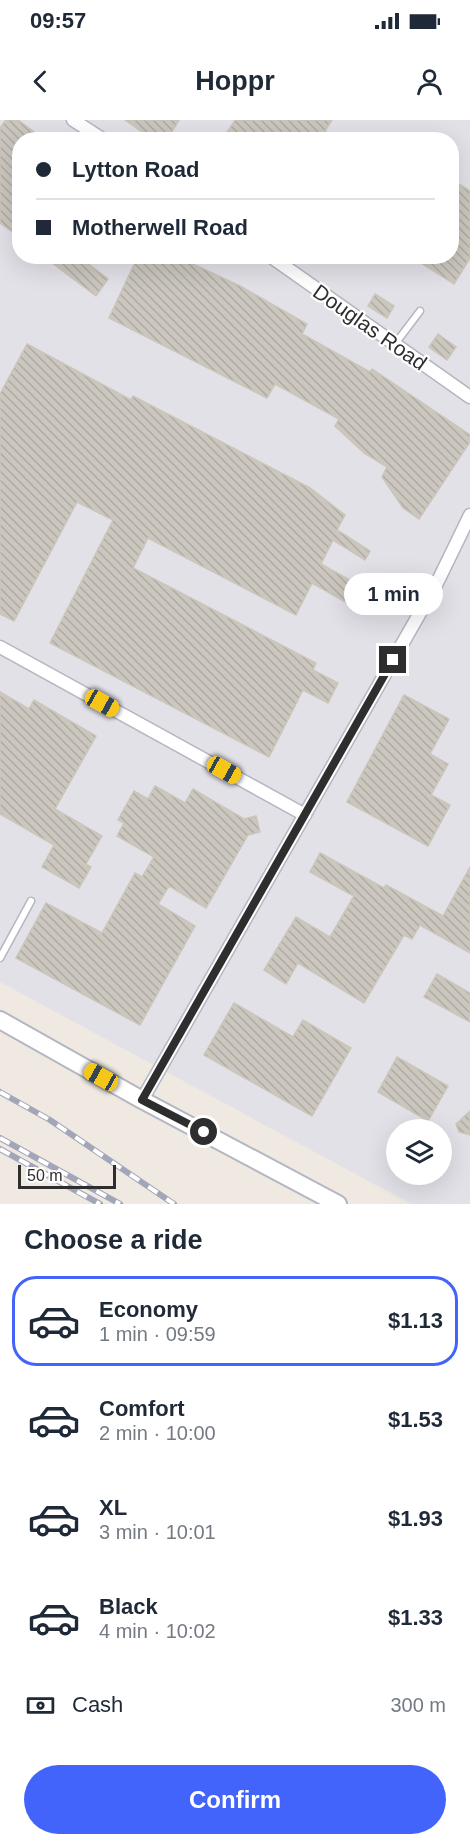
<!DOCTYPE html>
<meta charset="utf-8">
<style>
:root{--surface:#fff;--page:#f6f6f7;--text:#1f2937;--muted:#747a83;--line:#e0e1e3;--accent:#4264fb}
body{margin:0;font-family:Helvetica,sans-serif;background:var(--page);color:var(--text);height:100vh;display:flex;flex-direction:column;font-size:22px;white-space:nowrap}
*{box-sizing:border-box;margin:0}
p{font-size:20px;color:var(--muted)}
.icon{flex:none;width:33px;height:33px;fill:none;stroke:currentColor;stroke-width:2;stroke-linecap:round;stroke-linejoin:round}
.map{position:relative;height:1084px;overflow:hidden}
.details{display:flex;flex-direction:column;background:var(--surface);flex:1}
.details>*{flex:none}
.banner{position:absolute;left:12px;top:12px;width:447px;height:132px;border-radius:24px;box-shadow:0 6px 24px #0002;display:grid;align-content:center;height:132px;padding:0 24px;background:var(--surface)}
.fabs{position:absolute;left:386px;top:999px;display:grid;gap:12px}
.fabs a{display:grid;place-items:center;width:66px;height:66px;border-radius:50%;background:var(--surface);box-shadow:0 6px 24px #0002;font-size:30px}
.scale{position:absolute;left:18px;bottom:15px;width:98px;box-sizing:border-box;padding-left:6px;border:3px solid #2e2e2e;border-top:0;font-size:16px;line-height:21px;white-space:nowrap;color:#2e2e2e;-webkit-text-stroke:4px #fff;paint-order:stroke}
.end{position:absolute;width:27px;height:27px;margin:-14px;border:8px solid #2e2e2e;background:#fff;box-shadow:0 0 0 3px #fff}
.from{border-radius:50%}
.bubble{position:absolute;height:42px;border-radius:21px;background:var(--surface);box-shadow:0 6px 24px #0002;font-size:20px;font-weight:700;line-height:42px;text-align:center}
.car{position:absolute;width:18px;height:36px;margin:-18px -9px;border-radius:8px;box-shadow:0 0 4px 2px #0007;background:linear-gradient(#f5c518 24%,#345 0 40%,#f5c518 0 76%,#345 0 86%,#f5c518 0)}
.banner b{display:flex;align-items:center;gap:21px;height:57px;font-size:22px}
.banner b+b{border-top:2px solid var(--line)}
.banner i{width:15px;height:15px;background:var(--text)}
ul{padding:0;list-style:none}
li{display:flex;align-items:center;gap:18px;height:90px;margin:0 12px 9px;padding:0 12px;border:3px solid transparent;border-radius:24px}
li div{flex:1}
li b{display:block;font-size:22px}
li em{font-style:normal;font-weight:700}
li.selected{border-color:var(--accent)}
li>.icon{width:54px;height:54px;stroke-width:1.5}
h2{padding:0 24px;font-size:27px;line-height:72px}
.pay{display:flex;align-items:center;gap:15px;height:66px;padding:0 24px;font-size:22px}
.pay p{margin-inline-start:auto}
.cta{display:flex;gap:12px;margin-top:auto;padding:12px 24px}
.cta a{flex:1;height:69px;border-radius:36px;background:var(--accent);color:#fff;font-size:24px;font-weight:700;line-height:69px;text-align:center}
.status{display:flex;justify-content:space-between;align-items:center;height:42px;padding:0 30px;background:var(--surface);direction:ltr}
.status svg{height:16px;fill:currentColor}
header{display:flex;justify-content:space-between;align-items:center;height:78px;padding:0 24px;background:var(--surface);font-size:27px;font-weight:700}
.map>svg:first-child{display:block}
</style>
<div class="status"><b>09:57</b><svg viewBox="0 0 49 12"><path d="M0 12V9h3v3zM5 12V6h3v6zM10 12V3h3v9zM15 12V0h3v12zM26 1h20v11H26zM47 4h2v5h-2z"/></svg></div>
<header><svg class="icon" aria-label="back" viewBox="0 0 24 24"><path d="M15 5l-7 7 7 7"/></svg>Hoppr<svg class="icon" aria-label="person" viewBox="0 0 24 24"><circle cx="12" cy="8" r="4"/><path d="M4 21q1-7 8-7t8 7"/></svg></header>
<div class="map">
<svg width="470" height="1084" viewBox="0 0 470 1084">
<defs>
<pattern id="building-back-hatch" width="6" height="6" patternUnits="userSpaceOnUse" patternTransform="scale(1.5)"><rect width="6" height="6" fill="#cbc7bf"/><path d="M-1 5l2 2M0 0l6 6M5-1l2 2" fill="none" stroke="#afaba4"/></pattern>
</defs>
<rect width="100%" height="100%" fill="#efe9e1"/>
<!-- industrial -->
<path fill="#e3e1e8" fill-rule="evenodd" d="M 0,0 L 470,0 L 470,1084 L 411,1084 L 0,862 ZM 20,20 L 452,20 L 452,136 L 20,136 ZM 396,1010 L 441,1010 L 441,1054 L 396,1054 Z"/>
<!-- building -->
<g fill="url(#building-back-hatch)" stroke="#cbc5ba" stroke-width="1.5">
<path d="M 6,0 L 18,0 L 45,20 L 20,20 L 20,117 L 0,103 L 0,8 Z"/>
<path d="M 125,0 L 179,0 L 167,20 L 154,20 Z"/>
<path d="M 235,0 L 332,0 L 325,11 L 337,20 L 222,20 Z"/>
<path d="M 452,60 L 470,71 L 470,138 L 454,164 L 410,136 L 452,136 Z"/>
<path d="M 43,136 L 78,136 L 108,159 L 96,176 Z"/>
<path d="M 138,136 L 176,136 L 240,166 L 307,204 L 302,214 L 370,252 L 372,249 L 470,315 L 470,322 L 419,399 L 403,388 L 382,357 L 387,347 L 364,333 L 335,306 L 339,299 L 275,264 L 267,278 L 109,198 Z"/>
<path d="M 375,174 L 394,186 L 387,198 L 368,186 Z"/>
<path d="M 438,214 L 456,227 L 447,240 L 429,227 Z"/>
<path d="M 27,224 L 131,280 L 133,276 L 310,368 L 345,395 L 337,410 L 370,431 L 365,440 L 333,420 L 321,444 L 364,468 L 354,487 L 312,463 L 296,495 L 148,418 L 133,448 L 316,543 L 313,550 L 338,563 L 328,583 L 303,570 L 269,637 L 50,523 L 113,400 L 77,382 L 14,501 L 0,494 L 0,274 Z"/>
<path d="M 0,572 L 29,589 L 34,580 L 96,616 L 55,689 L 102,716 L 86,744 L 91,747 L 79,768 L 42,747 L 54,725 L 0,694 Z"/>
<path d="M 404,575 L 449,599 L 430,634 L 448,644 L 431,675 L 450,685 L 428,726 L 347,682 Z"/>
<path d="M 155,666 L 185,683 L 193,669 L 244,699 L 256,696 L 260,712 L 248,715 L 206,788 L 169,766 L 158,784 L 195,806 L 140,905 L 16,838 L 46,783 L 102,813 L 135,753 L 142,757 L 154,737 L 117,716 L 124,703 L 118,700 L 134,671 L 148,679 Z"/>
<path d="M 320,733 L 384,768 L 386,765 L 443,796 L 470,747 L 470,833 L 420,805 L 412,819 L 404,815 L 364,883 L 298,843 L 286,864 L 264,850 L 296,797 L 330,817 L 354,776 L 310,752 Z"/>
<path d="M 437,854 L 470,873 L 470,902 L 424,877 Z"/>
<path d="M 234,883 L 293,917 L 303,900 L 351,928 L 312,996 L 204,935 Z"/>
<path d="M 397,937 L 448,966 L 428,1001 L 378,972 Z"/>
<path d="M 470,991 L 470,1015 L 459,1012 L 456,1004 Z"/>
</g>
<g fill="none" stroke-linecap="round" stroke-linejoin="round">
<!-- lane casing -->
<g stroke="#b4b7c1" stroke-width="9">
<g id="lane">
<path d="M 395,224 L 420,191"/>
<path d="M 0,838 L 31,781"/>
</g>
</g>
<!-- street casing -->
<g stroke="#b4b7c1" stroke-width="15">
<g id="street">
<path d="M 73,0 L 104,20"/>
<path d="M 270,136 L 470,277"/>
<path d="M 0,527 L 305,695"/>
<path d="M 142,980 L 437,463 L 470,395"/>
</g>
</g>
<!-- secondary casing -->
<g stroke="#b4b7c1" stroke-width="20">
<path id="secondary" d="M 0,900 L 142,980 L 338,1084"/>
</g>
<!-- lane -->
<use href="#lane" stroke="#fff" stroke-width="6"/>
<!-- street -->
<use href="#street" stroke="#fff" stroke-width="12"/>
<!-- secondary -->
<use href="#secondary" stroke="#fff" stroke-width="16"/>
<!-- rail casing -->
<g stroke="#a3a6b8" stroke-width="6">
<g id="rail">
<path d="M 0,972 L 50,1000 L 174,1084"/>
<path d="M 0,1018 L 120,1084"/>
<path d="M 0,1029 L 100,1084"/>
</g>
</g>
<!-- rail -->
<use href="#rail" stroke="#fff" stroke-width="4" stroke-dasharray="11" stroke-linecap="butt"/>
</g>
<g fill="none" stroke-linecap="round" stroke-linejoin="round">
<!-- route -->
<path stroke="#2e2e2e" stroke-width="8" d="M 204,1012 L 142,980 L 393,540"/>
</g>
<g text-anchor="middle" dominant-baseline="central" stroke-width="4.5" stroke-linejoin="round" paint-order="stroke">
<!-- street labels -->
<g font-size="21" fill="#2e2e2e" stroke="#fff">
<text transform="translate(370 207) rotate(35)">Douglas Road</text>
</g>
</g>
</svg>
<div class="fabs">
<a><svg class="icon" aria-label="layers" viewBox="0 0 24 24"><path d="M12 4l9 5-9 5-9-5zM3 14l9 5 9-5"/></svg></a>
</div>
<div class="scale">50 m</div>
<i class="end from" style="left:204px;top:1012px"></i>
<i class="end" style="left:393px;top:540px"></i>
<div class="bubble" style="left:344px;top:453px;width:99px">1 min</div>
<i class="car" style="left:102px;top:583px;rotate:119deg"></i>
<i class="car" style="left:224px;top:650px;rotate:119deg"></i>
<i class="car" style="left:101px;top:957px;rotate:299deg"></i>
<div class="banner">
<b><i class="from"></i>Lytton Road</b>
<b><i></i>Motherwell Road</b>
</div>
</div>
<section class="details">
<h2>Choose a ride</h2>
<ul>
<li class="selected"><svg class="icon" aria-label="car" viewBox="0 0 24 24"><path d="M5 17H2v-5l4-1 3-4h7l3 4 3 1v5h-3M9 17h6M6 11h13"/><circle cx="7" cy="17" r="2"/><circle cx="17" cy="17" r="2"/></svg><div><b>Economy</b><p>1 min · 09:59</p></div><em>$1.13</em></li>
<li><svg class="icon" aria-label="car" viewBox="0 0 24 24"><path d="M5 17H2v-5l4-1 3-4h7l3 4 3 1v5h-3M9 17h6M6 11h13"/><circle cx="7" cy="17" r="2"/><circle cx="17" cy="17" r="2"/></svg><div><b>Comfort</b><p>2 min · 10:00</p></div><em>$1.53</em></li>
<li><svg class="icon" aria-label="car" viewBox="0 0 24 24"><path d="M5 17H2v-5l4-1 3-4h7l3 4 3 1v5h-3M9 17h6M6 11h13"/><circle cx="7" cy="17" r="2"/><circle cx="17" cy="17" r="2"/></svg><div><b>XL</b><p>3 min · 10:01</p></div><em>$1.93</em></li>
<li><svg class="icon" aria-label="car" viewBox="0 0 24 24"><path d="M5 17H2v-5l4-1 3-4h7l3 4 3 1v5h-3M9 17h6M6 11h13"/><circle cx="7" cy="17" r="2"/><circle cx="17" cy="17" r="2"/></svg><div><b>Black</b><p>4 min · 10:02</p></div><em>$1.33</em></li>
</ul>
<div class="pay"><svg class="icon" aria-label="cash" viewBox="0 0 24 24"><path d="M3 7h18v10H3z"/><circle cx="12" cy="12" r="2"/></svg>Cash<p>300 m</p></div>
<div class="cta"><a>Confirm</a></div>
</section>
